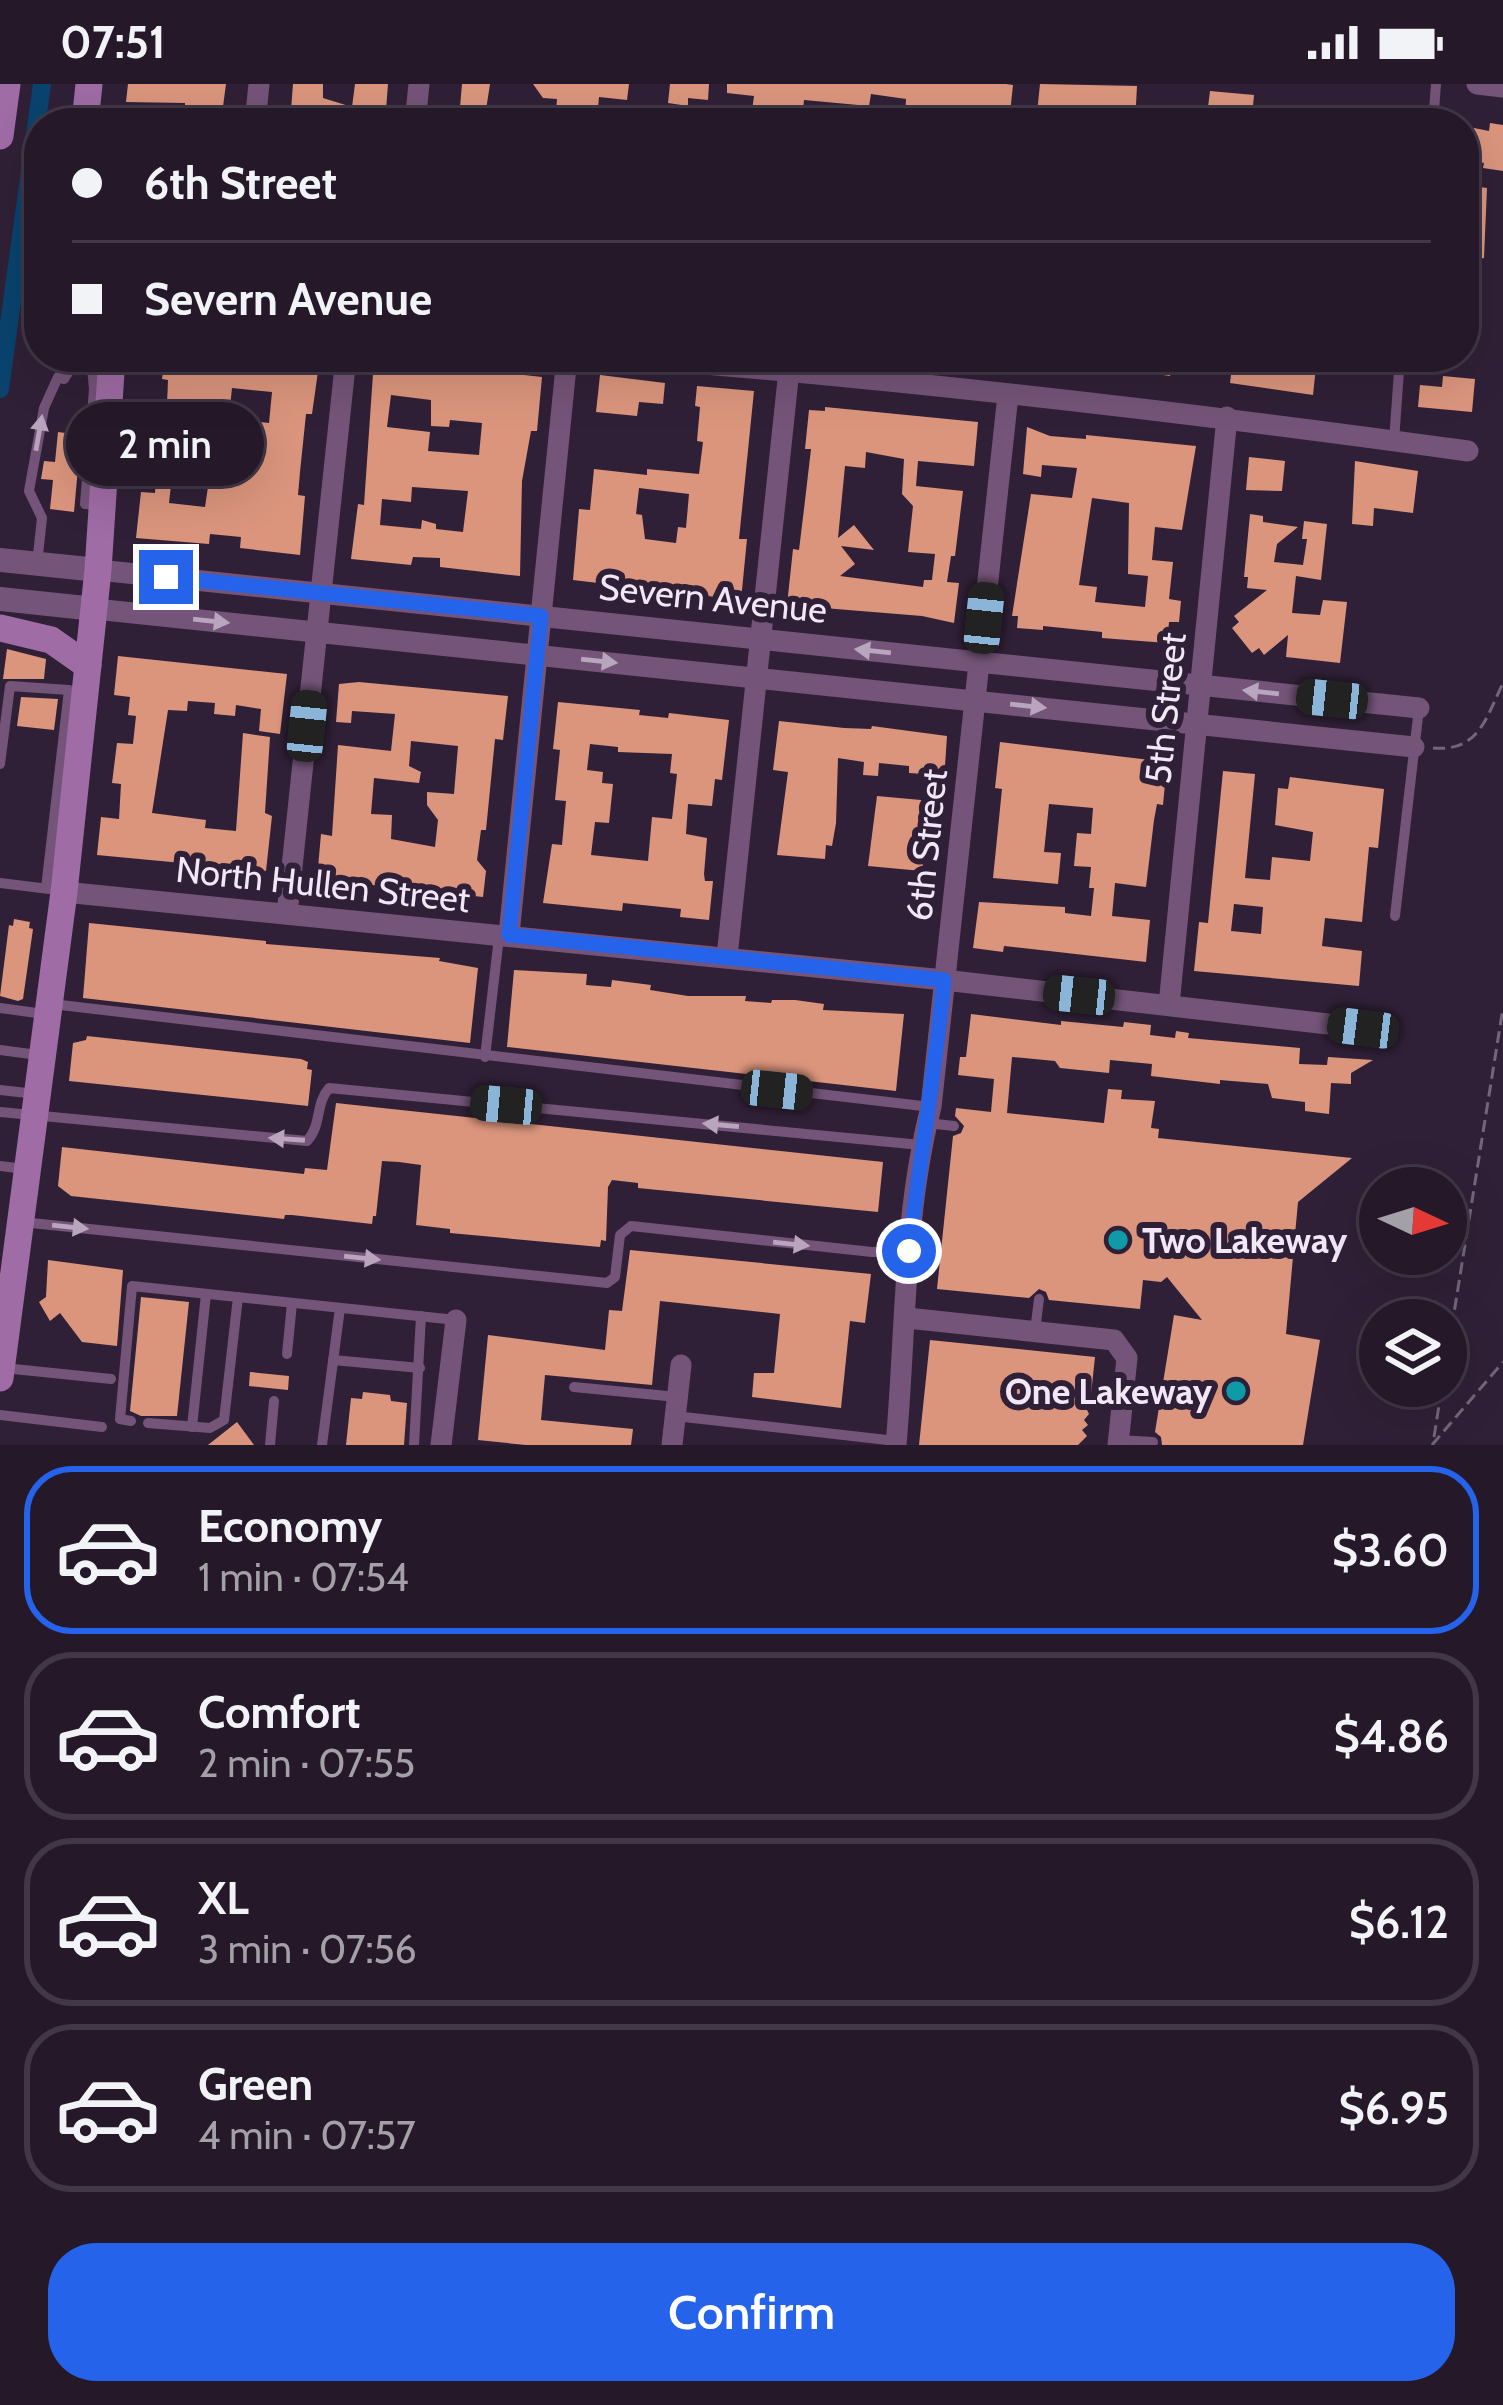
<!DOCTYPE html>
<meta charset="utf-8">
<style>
:root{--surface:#241829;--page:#302535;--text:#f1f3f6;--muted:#a3a0a8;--line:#413746;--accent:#2563eb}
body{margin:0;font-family:Cabin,sans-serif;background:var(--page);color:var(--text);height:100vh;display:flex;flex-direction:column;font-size:45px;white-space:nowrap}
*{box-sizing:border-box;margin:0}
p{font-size:39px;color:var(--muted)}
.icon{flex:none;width:66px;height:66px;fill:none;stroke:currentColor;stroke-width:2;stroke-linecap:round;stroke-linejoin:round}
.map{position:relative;height:1361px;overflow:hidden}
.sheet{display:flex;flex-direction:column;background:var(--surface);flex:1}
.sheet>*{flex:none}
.top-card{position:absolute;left:24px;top:24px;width:1455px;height:264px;border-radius:48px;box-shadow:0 12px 48px #0002,0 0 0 3px var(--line);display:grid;align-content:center;height:264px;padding:0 48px;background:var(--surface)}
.needle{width:78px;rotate:94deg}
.controls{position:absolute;left:1359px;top:1083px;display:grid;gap:24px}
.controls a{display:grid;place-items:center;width:108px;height:108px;border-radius:50%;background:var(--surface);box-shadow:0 12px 48px #0002,0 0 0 3px var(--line);font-size:60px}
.end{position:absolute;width:54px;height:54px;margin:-27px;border:15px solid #2563eb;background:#fff;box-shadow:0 0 0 6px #fff}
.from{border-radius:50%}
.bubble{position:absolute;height:84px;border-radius:42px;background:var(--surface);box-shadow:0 12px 48px #0002,0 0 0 3px var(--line);font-size:39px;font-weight:600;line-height:84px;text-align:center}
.car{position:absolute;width:36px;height:72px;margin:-36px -18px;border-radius:15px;box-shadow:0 0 9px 3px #0007;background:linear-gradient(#222 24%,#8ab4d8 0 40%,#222 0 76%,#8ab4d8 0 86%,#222 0)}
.top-card b{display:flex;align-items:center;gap:42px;height:114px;font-size:45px}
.top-card b+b{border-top:3px solid var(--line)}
.top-card i{width:30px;height:30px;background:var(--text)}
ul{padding:21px 0 0;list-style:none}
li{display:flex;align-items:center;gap:36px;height:168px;margin:0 24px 18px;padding:0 24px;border:6px solid var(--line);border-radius:48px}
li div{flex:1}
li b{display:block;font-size:45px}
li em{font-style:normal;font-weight:600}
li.selected{border-color:var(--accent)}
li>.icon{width:108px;height:108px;stroke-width:1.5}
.action{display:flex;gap:24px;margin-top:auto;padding:24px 48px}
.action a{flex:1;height:138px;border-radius:48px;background:var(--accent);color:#fff;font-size:48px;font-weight:600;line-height:138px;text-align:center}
.status{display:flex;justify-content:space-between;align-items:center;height:84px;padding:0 60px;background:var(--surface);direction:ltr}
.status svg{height:33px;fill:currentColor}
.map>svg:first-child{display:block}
</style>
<div class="status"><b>07:51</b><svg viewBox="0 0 49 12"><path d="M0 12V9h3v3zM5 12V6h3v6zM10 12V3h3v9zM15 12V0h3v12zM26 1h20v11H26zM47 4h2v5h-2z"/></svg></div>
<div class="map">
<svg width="1503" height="1361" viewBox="0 0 1503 1361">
<rect width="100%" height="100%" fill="#302037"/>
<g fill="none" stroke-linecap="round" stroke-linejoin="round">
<!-- canal -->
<path stroke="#09436e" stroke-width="18" d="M 0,305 L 42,0"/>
</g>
<!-- building -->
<g fill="#db957d" fill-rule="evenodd">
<path d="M 128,0 L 226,0 L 222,30 L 214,29 L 212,39 L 193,39 L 194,27 L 185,26 L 185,19 L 126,18 Z"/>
<path d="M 293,0 L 323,0 L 323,14 L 352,23 L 355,0 L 388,0 L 386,26 L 380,26 L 379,36 L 326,31 L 325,39 L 290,39 Z"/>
<path d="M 462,0 L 490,0 L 484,39 L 452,39 L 455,22 L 460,23 Z"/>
<path d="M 533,0 L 629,0 L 627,16 L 599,13 L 598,24 L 584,22 L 582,39 L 555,39 L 557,15 L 543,14 Z"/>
<path d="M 670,0 L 709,0 L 708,16 L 688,14 L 688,22 L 668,19 Z"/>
<path d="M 727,0 L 1006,0 L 1013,1 L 1009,39 L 940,39 L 905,34 L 906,15 L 871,10 L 869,22 L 804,16 L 802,37 L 773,34 L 773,29 L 752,27 L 754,12 L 727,9 Z"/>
<path d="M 1040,0 L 1137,2 L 1136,21 L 1207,31 L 1210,7 L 1254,11 L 1253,22 L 1334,30 L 1333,39 L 1036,39 Z"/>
<path d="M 1490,39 L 1503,41 L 1503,87 L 1483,84 L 1484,79 L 1464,75 L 1464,42 L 1489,47 Z"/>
<path d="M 1464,101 L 1487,104 L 1484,174 L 1478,175 L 1473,220 L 1464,219 Z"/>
<path d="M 165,273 L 320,273 L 312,330 L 306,330 L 300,388 L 298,411 L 305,412 L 300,471 L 240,464 L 241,453 L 210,450 L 209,460 L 136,454 L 141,408 L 155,409 L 161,320 L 167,321 L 168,296 L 162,295 ZM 232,304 L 272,308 L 269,339 L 260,338 L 256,377 L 209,373 L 212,340 L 228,342 ZM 172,392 L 209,396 L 205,423 L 169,419 Z"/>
<path d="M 1125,273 L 1173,273 L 1170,292 L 1135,287 Z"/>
<path d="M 1180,273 L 1317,273 L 1313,311 L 1230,299 L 1231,291 L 1180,277 Z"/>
<path d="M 374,275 L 542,293 L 537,347 L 531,347 L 522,397 L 520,492 L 440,483 L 440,474 L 413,473 L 411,481 L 351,475 L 358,420 L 364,421 ZM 391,311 L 431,316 L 431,342 L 449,343 L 450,336 L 482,339 L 479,371 L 428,367 L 430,348 L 387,343 ZM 412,403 L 468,407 L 463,448 L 436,445 L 436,440 L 422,436 L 421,445 L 380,441 L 382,415 L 411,418 Z"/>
<path d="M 600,291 L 665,299 L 663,320 L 639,318 L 637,332 L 596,328 Z"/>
<path d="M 1443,292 L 1475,295 L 1472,328 L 1418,323 L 1420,301 L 1442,303 Z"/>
<path d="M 697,302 L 754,307 L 739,455 L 747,455 L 741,516 L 573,496 L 579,425 L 590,426 L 594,385 L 647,391 L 647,385 L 699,390 L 703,358 L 697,357 L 700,323 L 695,322 ZM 639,404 L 689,410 L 686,444 L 678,443 L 676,459 L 645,455 L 642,431 L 636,430 Z"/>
<path d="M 825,323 L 978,338 L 974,382 L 918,377 L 916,402 L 963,407 L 955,472 L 951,472 L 947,498 L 959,499 L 954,539 L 922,532 L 787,521 L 793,465 L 799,466 L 804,425 L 811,365 L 805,365 L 809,326 L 825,327 ZM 866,368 L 904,375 L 902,410 L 913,422 L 908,468 L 935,470 L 932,496 L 924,496 L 923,503 L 840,492 L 855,480 L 841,462 L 874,466 L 854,441 L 838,454 L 845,382 L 865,384 Z"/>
<path d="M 1027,343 L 1050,352 L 1086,355 L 1086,351 L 1196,362 L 1182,446 L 1155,443 L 1152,476 L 1173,478 L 1169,515 L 1181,517 L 1179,538 L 1169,538 L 1167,559 L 1102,554 L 1102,548 L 1043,542 L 1043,546 L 1017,544 L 1018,532 L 1012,532 L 1031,410 L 1072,414 L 1077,384 L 1042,381 L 1041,393 L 1023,390 ZM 1092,414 L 1129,419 L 1128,490 L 1148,492 L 1145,523 L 1095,518 L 1097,503 L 1079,501 Z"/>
<path d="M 58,348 L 81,351 L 74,428 L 50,425 L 53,396 L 41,395 L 44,377 L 55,378 Z"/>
<path d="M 1249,373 L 1285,377 L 1282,407 L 1246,406 Z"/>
<path d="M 1355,377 L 1418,387 L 1413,429 L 1374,424 L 1373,442 L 1352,440 Z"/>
<path d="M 1250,430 L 1263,432 L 1263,438 L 1298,443 L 1277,460 L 1274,478 L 1303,481 L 1307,455 L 1302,455 L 1304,437 L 1327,440 L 1321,496 L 1296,492 L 1292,529 L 1320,531 L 1323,516 L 1347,518 L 1340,579 L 1286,573 L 1288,551 L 1264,571 L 1259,564 L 1252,569 L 1232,544 L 1239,538 L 1234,532 L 1267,506 L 1247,504 L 1248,493 L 1244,493 Z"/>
<path d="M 7,565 L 46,575 L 44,595 L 3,595 Z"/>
<path d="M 118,572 L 287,590 L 280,650 L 259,647 L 261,625 L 236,621 L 235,632 L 214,630 L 215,619 L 188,617 L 187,627 L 168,626 L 152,729 L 206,736 L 205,744 L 236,747 L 243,649 L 270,653 L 265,729 L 272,732 L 266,787 L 97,771 L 101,733 L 119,735 L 121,700 L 112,699 L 117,659 L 133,660 L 136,632 L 128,631 L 130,613 L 114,611 Z"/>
<path d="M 359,598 L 508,612 L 503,656 L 495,655 L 486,746 L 481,746 L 477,776 L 486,787 L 483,813 L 317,795 L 321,750 L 332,752 L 338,661 L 391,667 L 395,630 L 352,627 L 351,639 L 336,638 L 339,600 ZM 411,657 L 458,662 L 454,710 L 427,708 L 427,721 L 438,736 L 435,763 L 391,755 L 392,731 L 371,730 L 374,694 L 419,699 L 421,688 L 409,682 Z"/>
<path d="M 21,613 L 58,615 L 54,646 L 17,642 Z"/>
<path d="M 558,618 L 640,626 L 639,631 L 668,634 L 669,629 L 729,636 L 722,696 L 715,695 L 712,722 L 688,720 L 686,750 L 707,754 L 704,790 L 705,797 L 713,797 L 709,836 L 680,833 L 681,825 L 623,819 L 622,827 L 543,819 L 552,760 L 562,761 L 566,717 L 555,716 L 560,666 L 553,665 ZM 590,660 L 618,663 L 618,668 L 672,670 L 670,689 L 677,690 L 672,735 L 652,733 L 648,777 L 591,771 L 595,738 L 609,739 L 613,700 L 602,699 L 603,688 L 587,686 Z"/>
<path d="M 779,637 L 844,644 L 871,645 L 872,642 L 947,652 L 943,712 L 922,710 L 924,690 L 909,689 L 909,682 L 879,679 L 878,692 L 863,691 L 864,678 L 838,674 L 836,739 L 832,762 L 826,761 L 825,775 L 777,771 L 788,688 L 773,686 Z"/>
<path d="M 1000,658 L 1167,678 L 1163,721 L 1157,720 L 1154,736 L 1146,803 L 1115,799 L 1112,832 L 1150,836 L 1146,878 L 1004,862 L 1003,868 L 973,864 L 979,818 L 1065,823 L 1065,829 L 1091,832 L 1094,804 L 1089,804 L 1091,783 L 1074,782 L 1077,749 L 1091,750 L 1093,724 L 1049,720 L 1044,768 L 1061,769 L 1058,800 L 993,794 L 1002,705 L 995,704 Z"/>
<path d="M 1223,687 L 1255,690 L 1245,794 L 1270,796 L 1272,773 L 1310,777 L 1313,748 L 1275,741 L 1278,704 L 1288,705 L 1290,693 L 1384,705 L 1378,764 L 1369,763 L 1362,838 L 1325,834 L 1322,862 L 1362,867 L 1359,902 L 1194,887 L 1199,838 L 1208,839 ZM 1234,820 L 1263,823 L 1261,850 L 1231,847 Z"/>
<path d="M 877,712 L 932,717 L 922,787 L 868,782 Z"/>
<path d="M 14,835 L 30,838 L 29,844 L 33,845 L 23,915 L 18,917 L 0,912 L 9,841 L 13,842 Z"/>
<path d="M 89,839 L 266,857 L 266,860 L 440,874 L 439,877 L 478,884 L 470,959 L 83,914 Z"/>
<path d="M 514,886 L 587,890 L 586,901 L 611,903 L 612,896 L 651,901 L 650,906 L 688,912 L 746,912 L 745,917 L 771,919 L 772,916 L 795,916 L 824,920 L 823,926 L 904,930 L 896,1007 L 507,963 Z"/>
<path d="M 971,930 L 1061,941 L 1061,937 L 1123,943 L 1124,938 L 1151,941 L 1150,951 L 1175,954 L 1176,947 L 1189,949 L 1188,954 L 1300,964 L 1299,980 L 1327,981 L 1328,973 L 1373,976 L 1351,989 L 1351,1000 L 1331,999 L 1329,1030 L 1305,1027 L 1305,1018 L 1272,1014 L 1268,1000 L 1220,996 L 1220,1000 L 1151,992 L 1152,980 L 1110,976 L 1109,989 L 1060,984 L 1055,977 L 1012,973 L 1007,1029 L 1104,1039 L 1108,1005 L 1122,1006 L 1121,1015 L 1155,1017 L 1151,1044 L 1159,1045 L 1158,1054 L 1352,1074 L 1298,1118 L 1286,1250 L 1320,1256 L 1303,1361 L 1162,1361 L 1161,1353 L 1155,1348 L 1174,1231 L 1202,1236 L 1167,1193 L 1161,1198 L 1143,1196 L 1140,1225 L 1049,1216 L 1046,1208 L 1039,1205 L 1029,1214 L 937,1205 L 953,1052 L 961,1049 L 964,1042 L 955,1032 L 956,1024 L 991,1028 L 994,995 L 958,991 L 960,973 L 966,973 Z"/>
<path d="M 87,952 L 301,975 L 308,978 L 307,985 L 312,986 L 308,1022 L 69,997 L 73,959 L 86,956 Z"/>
<path d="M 336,1019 L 883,1078 L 878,1128 L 638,1104 L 638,1099 L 612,1096 L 608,1103 L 606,1157 L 601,1156 L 600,1163 L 450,1149 L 450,1145 L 416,1141 L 421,1081 L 399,1078 L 382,1077 L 376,1132 L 373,1132 L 372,1140 L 292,1131 L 285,1131 L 284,1135 L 71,1112 L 58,1102 L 62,1063 L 304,1090 L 305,1084 L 327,1086 Z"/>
<path d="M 630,1166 L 871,1190 L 865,1239 L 850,1237 L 841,1324 L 752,1313 L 754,1289 L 774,1289 L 780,1230 L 660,1217 L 652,1301 L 545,1291 L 541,1336 L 633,1345 L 631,1361 L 526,1361 L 478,1356 L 488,1251 L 605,1266 L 609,1226 L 622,1227 Z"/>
<path d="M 48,1176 L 123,1186 L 117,1262 L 82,1258 L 60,1229 L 50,1237 L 39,1218 L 46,1213 Z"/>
<path d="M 141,1213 L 189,1218 L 177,1332 L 141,1332 L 130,1327 Z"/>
<path d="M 930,1256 L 1095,1273 L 1090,1320 L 1086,1324 L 1089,1330 L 1084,1336 L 1088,1341 L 1082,1346 L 1087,1352 L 1078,1361 L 919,1361 Z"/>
<path d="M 250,1288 L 289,1292 L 288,1306 L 249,1302 Z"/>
<path d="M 363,1308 L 390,1311 L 391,1317 L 407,1319 L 404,1361 L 346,1361 L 351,1314 L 362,1315 Z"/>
<path d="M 237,1338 L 254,1361 L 208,1361 Z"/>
</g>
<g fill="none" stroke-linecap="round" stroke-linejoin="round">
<!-- path -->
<g stroke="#74667a" stroke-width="3" stroke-dasharray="12 6" stroke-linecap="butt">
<path d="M 1433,664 C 1479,668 1486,634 1503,599"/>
<path d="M 1446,1279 L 1503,924"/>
<path d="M 1434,1353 L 1442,1302"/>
<path d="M 1432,1361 L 1503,1278"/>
</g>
<!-- service -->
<g stroke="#745478" stroke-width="10">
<path d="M 1433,39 L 1436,0"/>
<path d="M 91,273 L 94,305 L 85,420 L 101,421"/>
<path d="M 1394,357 L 1400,273"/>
<path d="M 37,480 L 42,434 L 29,407 L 44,324 L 58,293 L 64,295 L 78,273"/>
<path d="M 0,680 L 10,602 L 69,606 L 46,804"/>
<path d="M 0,799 L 49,805"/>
<path d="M 1395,832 L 1419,624"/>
<path d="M 52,920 L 931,1023"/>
<path d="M 0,924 L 44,930"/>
<path d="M 0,966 L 38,971"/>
<path d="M 485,973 L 499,853"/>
<path d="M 0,1006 L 36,1010"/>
<path d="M 0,1028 L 307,1057 C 322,1041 315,1020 329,1004 L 921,1061"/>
<path d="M 927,1039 L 954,1042"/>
<path d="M 0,1082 L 25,1085"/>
<path d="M 22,1138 L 607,1199 L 615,1193 L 620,1151 L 631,1142 L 872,1168 L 909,1167"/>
<path d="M 1035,1247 L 1039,1215"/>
<path d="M 287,1270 L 292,1219"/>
<path d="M 333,1276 L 420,1284"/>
<path d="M 4,1284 L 111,1295"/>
<path d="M 574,1303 L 677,1313"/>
<path d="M 0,1331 L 102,1343"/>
<path d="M 675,1332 L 896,1357"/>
<path d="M 131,1337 L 120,1335 L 132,1202 L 456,1236"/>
<path d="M 148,1339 L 210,1344 L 224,1336 L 238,1213"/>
<path d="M 192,1343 L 206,1210"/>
<path d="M 1118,1356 L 1153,1358"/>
<path d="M 270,1361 L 274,1317"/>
<path d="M 322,1361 L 340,1224"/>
<path d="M 414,1361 L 421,1232"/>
</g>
<!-- minor -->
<g stroke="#745478" stroke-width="21">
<path d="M 1477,0 L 1503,3"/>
<path d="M 255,39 L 259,0"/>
<path d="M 415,39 L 419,0"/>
<path d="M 619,273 C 903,295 1186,328 1468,367"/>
<path d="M 98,486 L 1419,624"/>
<path d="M 95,525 L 1414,663"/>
<path d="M 64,808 L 944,896 L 1363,944"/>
<path d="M 287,830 L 346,273"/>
<path d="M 509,851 L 567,273"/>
<path d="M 727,873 L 789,286"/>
<path d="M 1169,921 L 1227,333"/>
<path d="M 907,1234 L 1114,1256 L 1127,1274 L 1118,1361"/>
<path d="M 441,1361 L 456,1236"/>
<path d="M 672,1361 L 681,1281"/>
<path d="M 896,1361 C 906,1249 903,1132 931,1023 L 1008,311"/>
</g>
<!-- tertiary -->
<g stroke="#745478" stroke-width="24">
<path d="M 0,476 L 98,486"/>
<path d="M 0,515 L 95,525"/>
</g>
<!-- secondary -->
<g stroke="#9f6ca5" stroke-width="27">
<path d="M 85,39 L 89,0"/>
<path d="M 0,52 L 7,0"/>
<path d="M 0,544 L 51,556 L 88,582"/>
<path d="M 0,1294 L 64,808 L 98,486 L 112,273"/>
</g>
</g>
<!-- one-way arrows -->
<defs><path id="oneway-solid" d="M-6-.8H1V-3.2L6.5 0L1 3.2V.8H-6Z" transform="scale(3)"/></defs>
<g fill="#b9a5bd">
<use href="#oneway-solid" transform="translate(39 349) rotate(-80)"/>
<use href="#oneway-solid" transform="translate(211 537) rotate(6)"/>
<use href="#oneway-solid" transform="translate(873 567) rotate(-174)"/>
<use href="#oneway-solid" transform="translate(599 577) rotate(6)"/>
<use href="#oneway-solid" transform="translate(1261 608) rotate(-174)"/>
<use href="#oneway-solid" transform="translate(1028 622) rotate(6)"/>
<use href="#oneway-solid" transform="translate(721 1041) rotate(-175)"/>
<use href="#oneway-solid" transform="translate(287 1055) rotate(-176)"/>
<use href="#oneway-solid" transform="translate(70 1143) rotate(6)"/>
<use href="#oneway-solid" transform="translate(791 1160) rotate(6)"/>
<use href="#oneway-solid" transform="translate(362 1174) rotate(6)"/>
</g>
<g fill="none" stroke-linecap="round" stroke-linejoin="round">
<!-- route -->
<path stroke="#2563eb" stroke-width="15" d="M 166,493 L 541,532 L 509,851 L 944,896 C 935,987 920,1076 909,1167"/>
</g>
<!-- markers -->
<g fill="#0f9aa8" stroke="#302037" stroke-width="4.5">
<circle cx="1118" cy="1156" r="12"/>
<circle cx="1236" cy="1307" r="12"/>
</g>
<g text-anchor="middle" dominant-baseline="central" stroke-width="12" stroke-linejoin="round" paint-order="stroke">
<!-- street labels -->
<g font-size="36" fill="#f2e7f6" stroke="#302037">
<text transform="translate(713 514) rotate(6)">Severn Avenue</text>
<text transform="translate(1165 624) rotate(-84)">5th Street</text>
<text transform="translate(926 761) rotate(-84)">6th Street</text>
<text transform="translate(323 800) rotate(6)">North Hullen Street</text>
</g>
<!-- poi labels -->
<g font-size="36" font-weight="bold" fill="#f2e7f6" stroke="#302037" text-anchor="start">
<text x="1142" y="1156">Two Lakeway</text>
<text x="1212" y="1307" text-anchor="end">One Lakeway</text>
</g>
</g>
</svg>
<div class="controls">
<a><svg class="needle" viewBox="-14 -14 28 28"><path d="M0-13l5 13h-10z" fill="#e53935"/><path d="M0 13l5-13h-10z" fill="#a3a0a8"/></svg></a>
<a><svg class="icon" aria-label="layers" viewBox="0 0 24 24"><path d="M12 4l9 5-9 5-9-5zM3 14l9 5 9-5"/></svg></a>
</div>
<i class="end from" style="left:909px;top:1167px"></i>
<i class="end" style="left:166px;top:493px"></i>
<div class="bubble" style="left:66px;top:318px;width:198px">2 min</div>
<i class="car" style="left:984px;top:534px;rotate:6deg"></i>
<i class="car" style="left:1332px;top:615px;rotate:276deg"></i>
<i class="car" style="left:307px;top:642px;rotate:6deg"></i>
<i class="car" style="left:1079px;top:911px;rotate:276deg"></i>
<i class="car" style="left:1363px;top:944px;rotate:277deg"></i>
<i class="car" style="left:777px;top:1006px;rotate:96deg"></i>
<i class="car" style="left:506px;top:1021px;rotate:275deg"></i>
<div class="top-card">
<b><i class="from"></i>6th Street</b>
<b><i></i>Severn Avenue</b>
</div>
</div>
<section class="sheet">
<ul>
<li class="selected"><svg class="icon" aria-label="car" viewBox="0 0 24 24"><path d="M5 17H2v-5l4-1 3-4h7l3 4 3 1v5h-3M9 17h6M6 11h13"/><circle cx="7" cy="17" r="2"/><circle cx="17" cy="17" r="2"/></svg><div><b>Economy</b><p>1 min · 07:54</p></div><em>$3.60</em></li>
<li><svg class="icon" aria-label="car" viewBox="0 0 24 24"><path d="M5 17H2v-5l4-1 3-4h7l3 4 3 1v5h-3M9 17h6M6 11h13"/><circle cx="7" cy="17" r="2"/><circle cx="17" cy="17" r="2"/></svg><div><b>Comfort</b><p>2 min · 07:55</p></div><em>$4.86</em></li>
<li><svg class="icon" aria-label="car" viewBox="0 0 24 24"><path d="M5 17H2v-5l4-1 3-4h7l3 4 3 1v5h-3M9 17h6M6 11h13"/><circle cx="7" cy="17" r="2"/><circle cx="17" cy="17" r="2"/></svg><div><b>XL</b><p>3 min · 07:56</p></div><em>$6.12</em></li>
<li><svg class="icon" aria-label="car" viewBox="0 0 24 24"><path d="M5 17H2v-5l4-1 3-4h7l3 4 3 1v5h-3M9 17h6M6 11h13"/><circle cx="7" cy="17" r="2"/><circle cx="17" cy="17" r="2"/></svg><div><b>Green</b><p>4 min · 07:57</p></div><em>$6.95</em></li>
</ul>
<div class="action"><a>Confirm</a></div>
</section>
